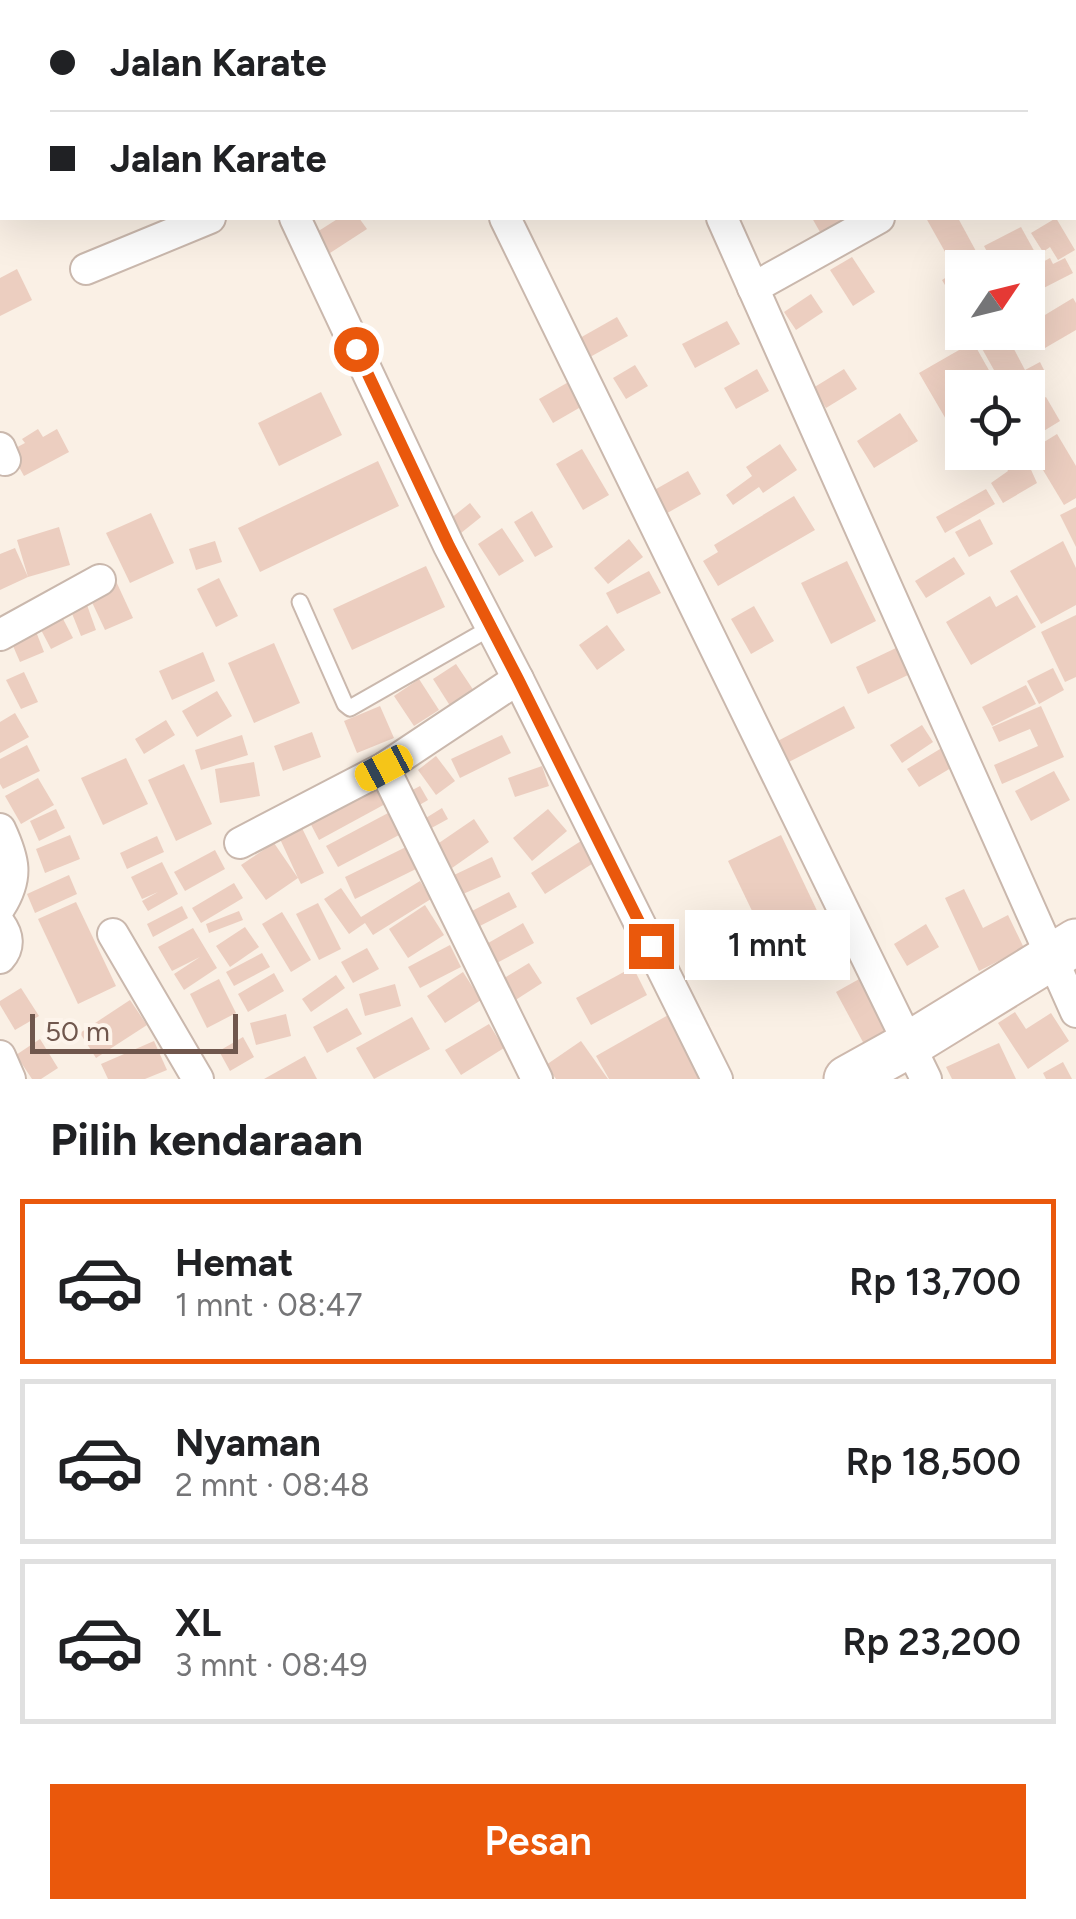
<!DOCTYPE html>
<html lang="id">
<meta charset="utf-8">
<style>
:root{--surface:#fff;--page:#f6f6f6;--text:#202124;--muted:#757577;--line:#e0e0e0;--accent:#ea580c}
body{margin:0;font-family:Figtree,sans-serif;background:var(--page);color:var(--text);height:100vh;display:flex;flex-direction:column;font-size:38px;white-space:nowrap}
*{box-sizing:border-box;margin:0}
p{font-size:32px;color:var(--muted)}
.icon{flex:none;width:55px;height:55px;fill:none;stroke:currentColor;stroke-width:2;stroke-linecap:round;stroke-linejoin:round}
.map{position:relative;height:1079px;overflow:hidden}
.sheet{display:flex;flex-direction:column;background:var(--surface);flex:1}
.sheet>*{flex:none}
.top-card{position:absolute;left:0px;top:0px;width:1078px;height:220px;box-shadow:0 10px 40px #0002;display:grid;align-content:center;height:220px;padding:0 50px;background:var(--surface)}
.needle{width:65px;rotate:55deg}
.controls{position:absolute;left:945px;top:250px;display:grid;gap:20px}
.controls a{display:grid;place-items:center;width:100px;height:100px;border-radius:0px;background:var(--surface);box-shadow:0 10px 40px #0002;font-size:50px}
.scale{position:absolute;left:30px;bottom:25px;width:208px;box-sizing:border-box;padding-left:10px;border:5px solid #70574d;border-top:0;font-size:28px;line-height:35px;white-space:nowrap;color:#70574d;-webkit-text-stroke:8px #fdf4eb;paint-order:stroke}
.end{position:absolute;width:45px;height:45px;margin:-22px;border:12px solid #ea580c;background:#fff;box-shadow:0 0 0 5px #fff}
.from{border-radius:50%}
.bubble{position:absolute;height:70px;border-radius:0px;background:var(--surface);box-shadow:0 10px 40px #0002;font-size:32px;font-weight:600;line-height:70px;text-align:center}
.car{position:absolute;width:30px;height:60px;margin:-30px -15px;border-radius:12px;box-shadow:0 0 8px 2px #0007;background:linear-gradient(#f5c518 24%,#345 0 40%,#f5c518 0 76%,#345 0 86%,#f5c518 0)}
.top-card b{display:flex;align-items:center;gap:35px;height:95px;font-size:38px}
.top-card b+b{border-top:2px solid var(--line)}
.top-card i{width:25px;height:25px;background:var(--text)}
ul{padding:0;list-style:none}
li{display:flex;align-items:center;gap:30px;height:165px;margin:0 20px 15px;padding:0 30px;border:5px solid var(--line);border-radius:0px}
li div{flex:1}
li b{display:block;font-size:38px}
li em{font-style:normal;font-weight:600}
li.active{border-color:var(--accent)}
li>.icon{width:90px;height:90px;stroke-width:1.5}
h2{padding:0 50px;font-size:45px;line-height:120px}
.button{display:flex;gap:20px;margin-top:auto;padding:20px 50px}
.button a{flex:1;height:115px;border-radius:0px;background:var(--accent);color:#fff;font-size:40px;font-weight:600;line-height:115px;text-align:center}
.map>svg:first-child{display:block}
</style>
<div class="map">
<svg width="1076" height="1079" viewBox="0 0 1076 1079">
<rect width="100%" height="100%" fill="#faf0e5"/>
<!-- building -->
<g fill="#eccec0">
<path d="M 339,218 L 359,218 L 367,229 L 330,253 L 317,232 Z"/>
<path d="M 812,218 L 839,218 L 841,221 L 820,232 Z"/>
<path d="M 926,218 L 958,218 L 977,253 L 953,266 Z"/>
<path d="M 1056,218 L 1075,250 L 1058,260 L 1050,247 L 1043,252 L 1031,233 Z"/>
<path d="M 1021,227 L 1037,256 L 1016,268 L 996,268 L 984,246 Z"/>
<path d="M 852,257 L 875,292 L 853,306 L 830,270 Z"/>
<path d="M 1050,258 L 1053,264 L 1065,258 L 1073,273 L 1028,296 L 1028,270 Z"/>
<path d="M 972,261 L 976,268 L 962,268 L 962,304 L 958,307 L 942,280 Z"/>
<path d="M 17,269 L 32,300 L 0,316 L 0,278 Z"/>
<path d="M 811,294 L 823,312 L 796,330 L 784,312 Z"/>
<path d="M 1073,298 L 1076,303 L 1076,330 L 1045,348 L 1030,324 Z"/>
<path d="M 617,317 L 628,336 L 581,362 L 571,343 Z"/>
<path d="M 727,321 L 740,344 L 695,368 L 682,344 Z"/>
<path d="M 1002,332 L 1005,332 L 1025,370 L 1040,362 L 1045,372 L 1018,388 L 1004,388 L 980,345 Z"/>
<path d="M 973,342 L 999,388 L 962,388 L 962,412 L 947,421 L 919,373 Z"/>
<path d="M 635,365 L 648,386 L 626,399 L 613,378 Z"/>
<path d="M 757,369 L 769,391 L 736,409 L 724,388 Z"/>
<path d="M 844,369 L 857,389 L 826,408 L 813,388 Z"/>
<path d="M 572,380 L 586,404 L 553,423 L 539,399 Z"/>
<path d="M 321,392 L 342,435 L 279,466 L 258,423 Z"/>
<path d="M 1046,397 L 1060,421 L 1029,440 L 1028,407 Z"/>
<path d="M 900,413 L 918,441 L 874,468 L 857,441 Z"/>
<path d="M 38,429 L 43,437 L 57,429 L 69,452 L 24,476 L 10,451 L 25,443 L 22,439 Z"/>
<path d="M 1057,434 L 1076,466 L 1076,498 L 1064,505 L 1031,450 Z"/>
<path d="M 780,444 L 797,470 L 763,493 L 759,487 L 733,505 L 726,495 L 752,476 L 746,467 Z"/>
<path d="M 582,449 L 609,495 L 583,510 L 556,464 Z"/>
<path d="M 998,452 L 1023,452 L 1037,483 L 1003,503 L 991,483 L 1008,471 Z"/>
<path d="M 378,461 L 399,506 L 260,572 L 238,528 Z"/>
<path d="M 688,471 L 701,494 L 662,516 L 649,493 Z"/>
<path d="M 986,489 L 995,504 L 945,533 L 936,517 Z"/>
<path d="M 794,496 L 815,530 L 718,586 L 703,561 L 718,552 L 714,545 Z"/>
<path d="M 470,503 L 481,517 L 461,533 L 450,519 Z"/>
<path d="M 1076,507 L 1076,547 L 1060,515 Z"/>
<path d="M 532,511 L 553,547 L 535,557 L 514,522 Z"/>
<path d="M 151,513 L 174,563 L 130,583 L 106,533 Z"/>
<path d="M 980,519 L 993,544 L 969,557 L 955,532 Z"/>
<path d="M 59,527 L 70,565 L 28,577 L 0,590 L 0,554 L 15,548 L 28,577 L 17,540 Z"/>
<path d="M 502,528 L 524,561 L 499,576 L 478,544 Z"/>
<path d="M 629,539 L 643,557 L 608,584 L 594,568 Z"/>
<path d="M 215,541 L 222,562 L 196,570 L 189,549 Z"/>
<path d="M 1063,541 L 1076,568 L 1076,605 L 1041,624 L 1010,571 Z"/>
<path d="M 954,557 L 965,574 L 926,598 L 915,581 Z"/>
<path d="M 847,561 L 876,621 L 831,644 L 801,583 Z"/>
<path d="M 426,566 L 445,607 L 352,650 L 333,609 Z"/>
<path d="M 649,571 L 661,593 L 617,614 L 606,593 Z"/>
<path d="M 219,578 L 238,616 L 216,627 L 197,589 Z"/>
<path d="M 115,579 L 133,618 L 105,630 L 90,598 L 105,584 Z"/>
<path d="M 1017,595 L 1036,627 L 971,665 L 946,622 L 990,596 L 996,607 Z"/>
<path d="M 87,605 L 96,630 L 81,636 L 71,611 Z"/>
<path d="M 754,606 L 774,641 L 751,654 L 731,619 Z"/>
<path d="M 61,615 L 73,638 L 51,649 L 39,626 Z"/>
<path d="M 1076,615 L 1076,677 L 1065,682 L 1041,632 Z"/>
<path d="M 607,625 L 625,650 L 597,670 L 579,645 Z"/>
<path d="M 35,629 L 44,652 L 20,662 L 10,639 Z"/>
<path d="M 274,643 L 300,703 L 254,723 L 228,663 Z"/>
<path d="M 896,648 L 908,675 L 868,694 L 856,667 Z"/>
<path d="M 203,652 L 215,681 L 172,700 L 159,671 Z"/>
<path d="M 456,664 L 478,697 L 454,712 L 433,679 Z"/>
<path d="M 1053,668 L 1064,690 L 1039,704 L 1027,681 Z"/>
<path d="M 24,672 L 38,702 L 21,709 L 6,680 Z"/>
<path d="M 419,679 L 439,710 L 414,726 L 394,696 Z"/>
<path d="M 1026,685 L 1036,704 L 992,726 L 982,707 Z"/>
<path d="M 217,691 L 232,716 L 197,737 L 182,711 Z"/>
<path d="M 380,706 L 394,738 L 357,753 L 344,721 Z"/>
<path d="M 844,706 L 855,728 L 783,765 L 772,744 Z"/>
<path d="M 1041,706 L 1064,757 L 1002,784 L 994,765 L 1038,746 L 1030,729 L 999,742 L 992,727 Z"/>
<path d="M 15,713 L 29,737 L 0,753 L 0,722 Z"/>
<path d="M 166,720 L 175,735 L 144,754 L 135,739 Z"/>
<path d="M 922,725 L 933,742 L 902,763 L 890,745 Z"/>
<path d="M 312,732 L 321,757 L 283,771 L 274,746 Z"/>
<path d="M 242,735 L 248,755 L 201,770 L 195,750 Z"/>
<path d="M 502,735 L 511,753 L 460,778 L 451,759 Z"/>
<path d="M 27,745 L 40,771 L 3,789 L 0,784 L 0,759 Z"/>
<path d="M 945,746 L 956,765 L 919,787 L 907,769 Z"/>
<path d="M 436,756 L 455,781 L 436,795 L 418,770 Z"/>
<path d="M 126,758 L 148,804 L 103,825 L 81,778 Z"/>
<path d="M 254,762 L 260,796 L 220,803 L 215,769 Z"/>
<path d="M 184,764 L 212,824 L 176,841 L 148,780 Z"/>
<path d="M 542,766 L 549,786 L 515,797 L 508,778 Z"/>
<path d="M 1054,771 L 1070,800 L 1031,821 L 1015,791 Z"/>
<path d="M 38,778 L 54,805 L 21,824 L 5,796 Z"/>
<path d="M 375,781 L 387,803 L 319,840 L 307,817 Z"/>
<path d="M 420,786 L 428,800 L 411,810 L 403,795 Z"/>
<path d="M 442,808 L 448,819 L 426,831 L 421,821 Z"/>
<path d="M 56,809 L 65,828 L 39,841 L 30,821 Z"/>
<path d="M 548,809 L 567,831 L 532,861 L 513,838 Z"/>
<path d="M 390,812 L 401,834 L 338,867 L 326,846 Z"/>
<path d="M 474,819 L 489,842 L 452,868 L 436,845 Z"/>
<path d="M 302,828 L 324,873 L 301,884 L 298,878 L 266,900 L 241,865 L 274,843 L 298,878 L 280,839 Z"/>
<path d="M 70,835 L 80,859 L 45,873 L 36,849 Z"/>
<path d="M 781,835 L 821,919 L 768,944 L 728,861 Z"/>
<path d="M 157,836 L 164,852 L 127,869 L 120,853 Z"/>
<path d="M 581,841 L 595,862 L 545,894 L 531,873 Z"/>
<path d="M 406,847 L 416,869 L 355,899 L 345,877 Z"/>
<path d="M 215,850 L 225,869 L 185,891 L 174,872 Z"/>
<path d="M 492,857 L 501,877 L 463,894 L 454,875 Z"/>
<path d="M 162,862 L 178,894 L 148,911 L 142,901 L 158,892 L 142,899 L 131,877 Z"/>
<path d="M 69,875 L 77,894 L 35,913 L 27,894 Z"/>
<path d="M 420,881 L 431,899 L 373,935 L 365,923 L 349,934 L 324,899 L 341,888 L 361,917 Z"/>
<path d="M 234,883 L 243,898 L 201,923 L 192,908 Z"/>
<path d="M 964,889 L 983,928 L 1008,915 L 1024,948 L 979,971 L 945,898 Z"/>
<path d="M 509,892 L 517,907 L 476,928 L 468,913 Z"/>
<path d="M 76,902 L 116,986 L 78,1004 L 38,919 Z"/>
<path d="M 318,903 L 341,949 L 319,960 L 296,914 Z"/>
<path d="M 425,905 L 444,935 L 408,958 L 389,929 Z"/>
<path d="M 182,906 L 188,918 L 153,937 L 147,924 Z"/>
<path d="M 239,911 L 243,920 L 209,933 L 206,924 Z"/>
<path d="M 282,912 L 311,960 L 291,972 L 262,924 Z"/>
<path d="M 523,923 L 534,943 L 493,965 L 483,946 Z"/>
<path d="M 926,924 L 939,947 L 907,966 L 894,944 Z"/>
<path d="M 245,927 L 259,947 L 230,967 L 216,946 Z"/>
<path d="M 193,928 L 217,968 L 184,990 L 174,974 L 200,957 L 172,971 L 158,947 Z"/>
<path d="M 450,945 L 461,967 L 420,988 L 408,967 Z"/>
<path d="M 367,948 L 379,969 L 353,983 L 341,962 Z"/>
<path d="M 262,953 L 270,967 L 234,986 L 226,972 Z"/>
<path d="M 529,963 L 542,983 L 514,1001 L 501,980 Z"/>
<path d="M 633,967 L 647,995 L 591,1025 L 576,998 Z"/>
<path d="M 463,972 L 481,1000 L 445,1023 L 427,996 Z"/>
<path d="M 274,973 L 284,991 L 248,1012 L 238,994 Z"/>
<path d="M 336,975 L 345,988 L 311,1012 L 302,999 Z"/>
<path d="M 861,978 L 889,1030 L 864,1044 L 836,992 Z"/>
<path d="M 219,979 L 236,1013 L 207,1028 L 190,994 Z"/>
<path d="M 395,984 L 401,1006 L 365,1016 L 359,994 Z"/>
<path d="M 21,988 L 39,1016 L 15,1030 L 0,1005 L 0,1001 Z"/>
<path d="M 130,1000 L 147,1025 L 96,1058 L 80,1033 Z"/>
<path d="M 347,1008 L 362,1034 L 327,1053 L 313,1027 Z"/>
<path d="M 1015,1012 L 1026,1029 L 1051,1013 L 1069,1041 L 1028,1069 L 998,1023 Z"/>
<path d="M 286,1014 L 291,1036 L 256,1045 L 250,1023 Z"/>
<path d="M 670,1014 L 707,1079 L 609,1079 L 596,1056 Z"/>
<path d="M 412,1017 L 430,1049 L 374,1079 L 356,1048 Z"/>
<path d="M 489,1024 L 504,1048 L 461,1075 L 445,1050 Z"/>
<path d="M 243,1037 L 254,1057 L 230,1071 L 219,1051 Z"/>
<path d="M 40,1039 L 58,1068 L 41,1079 L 32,1079 L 16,1055 Z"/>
<path d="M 154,1041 L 167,1070 L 145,1079 L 108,1079 L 101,1064 Z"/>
<path d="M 581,1041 L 608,1079 L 556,1079 L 546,1065 Z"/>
<path d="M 999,1043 L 1016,1079 L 952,1079 L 946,1067 Z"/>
<path d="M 305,1056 L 317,1079 L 264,1079 Z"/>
<path d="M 1063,1062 L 1072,1079 L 1046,1079 L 1043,1073 Z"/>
</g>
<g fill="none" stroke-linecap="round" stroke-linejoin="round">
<!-- lane casing -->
<g stroke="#cab8ad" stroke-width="19">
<path id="lane" d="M 300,602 L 345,704 L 350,708 L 492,627"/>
</g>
<!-- street casing -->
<g stroke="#cab8ad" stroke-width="34">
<g id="street">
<path d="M 196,0 L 197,2"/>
<path d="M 398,0 L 400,2"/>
<path d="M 628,0 L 629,2"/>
<path d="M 44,2 L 49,0"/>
<path d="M 451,2 L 455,0"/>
<path d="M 0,26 L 2,24"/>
<path d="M 1075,112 L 1076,112"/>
<path d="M 295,218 L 449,546 L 518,679 L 717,1079"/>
<path d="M 505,218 L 926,1079"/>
<path d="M 722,218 L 1076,1012"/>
<path d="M 86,269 L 210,218"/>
<path d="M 753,288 L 879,218"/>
<path d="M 0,448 L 5,460"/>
<path d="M 0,635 L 100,580"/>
<path d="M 384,768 L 537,1079"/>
<path d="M 0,829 C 14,859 19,877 0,907"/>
<path d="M 240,843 L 384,768 L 518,679"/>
<path d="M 0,924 C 8,935 10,947 0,958"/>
<path d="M 113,934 L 198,1079"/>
<path d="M 0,1056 L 10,1079"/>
</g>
</g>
<!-- secondary casing -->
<g stroke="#ceb9ad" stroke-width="49">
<path id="secondary" d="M 847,1079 L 910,1044 L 1076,942"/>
</g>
<!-- lane -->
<use href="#lane" stroke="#fff" stroke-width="15"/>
<!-- street -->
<use href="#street" stroke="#fff" stroke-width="30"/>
<!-- secondary -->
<use href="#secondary" stroke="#fff" stroke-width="45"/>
</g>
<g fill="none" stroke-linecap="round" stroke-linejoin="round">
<!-- route -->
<path stroke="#ea580c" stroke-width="12" d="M 356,349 L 449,546 L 518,679 L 651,946"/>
</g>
</svg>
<div class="controls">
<a><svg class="needle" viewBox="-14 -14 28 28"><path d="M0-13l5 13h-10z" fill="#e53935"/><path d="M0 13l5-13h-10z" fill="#757577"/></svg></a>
<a><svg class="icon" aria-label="locate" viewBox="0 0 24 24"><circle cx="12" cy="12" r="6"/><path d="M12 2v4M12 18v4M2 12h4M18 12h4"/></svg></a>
</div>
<div class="scale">50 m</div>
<i class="end from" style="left:356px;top:349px"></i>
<i class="end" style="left:651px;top:946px"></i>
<div class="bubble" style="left:685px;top:910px;width:165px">1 mnt</div>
<i class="car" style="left:384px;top:768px;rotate:242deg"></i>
<div class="top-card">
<b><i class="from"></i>Jalan Karate</b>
<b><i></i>Jalan Karate</b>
</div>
</div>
<section class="sheet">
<h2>Pilih kendaraan</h2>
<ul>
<li class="active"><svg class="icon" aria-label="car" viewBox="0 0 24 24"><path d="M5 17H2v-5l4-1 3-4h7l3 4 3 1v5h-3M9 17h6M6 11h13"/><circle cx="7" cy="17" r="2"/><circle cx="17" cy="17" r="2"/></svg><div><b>Hemat</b><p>1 mnt · 08:47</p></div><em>Rp 13,700</em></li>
<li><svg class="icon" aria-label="car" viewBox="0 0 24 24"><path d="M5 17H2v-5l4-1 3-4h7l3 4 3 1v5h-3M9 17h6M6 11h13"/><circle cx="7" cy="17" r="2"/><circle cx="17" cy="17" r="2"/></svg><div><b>Nyaman</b><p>2 mnt · 08:48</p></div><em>Rp 18,500</em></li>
<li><svg class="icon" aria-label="car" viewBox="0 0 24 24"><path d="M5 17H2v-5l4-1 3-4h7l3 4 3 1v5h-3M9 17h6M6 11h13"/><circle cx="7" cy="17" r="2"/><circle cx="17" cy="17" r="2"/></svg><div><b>XL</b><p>3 mnt · 08:49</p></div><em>Rp 23,200</em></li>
</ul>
<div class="button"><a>Pesan</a></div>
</section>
